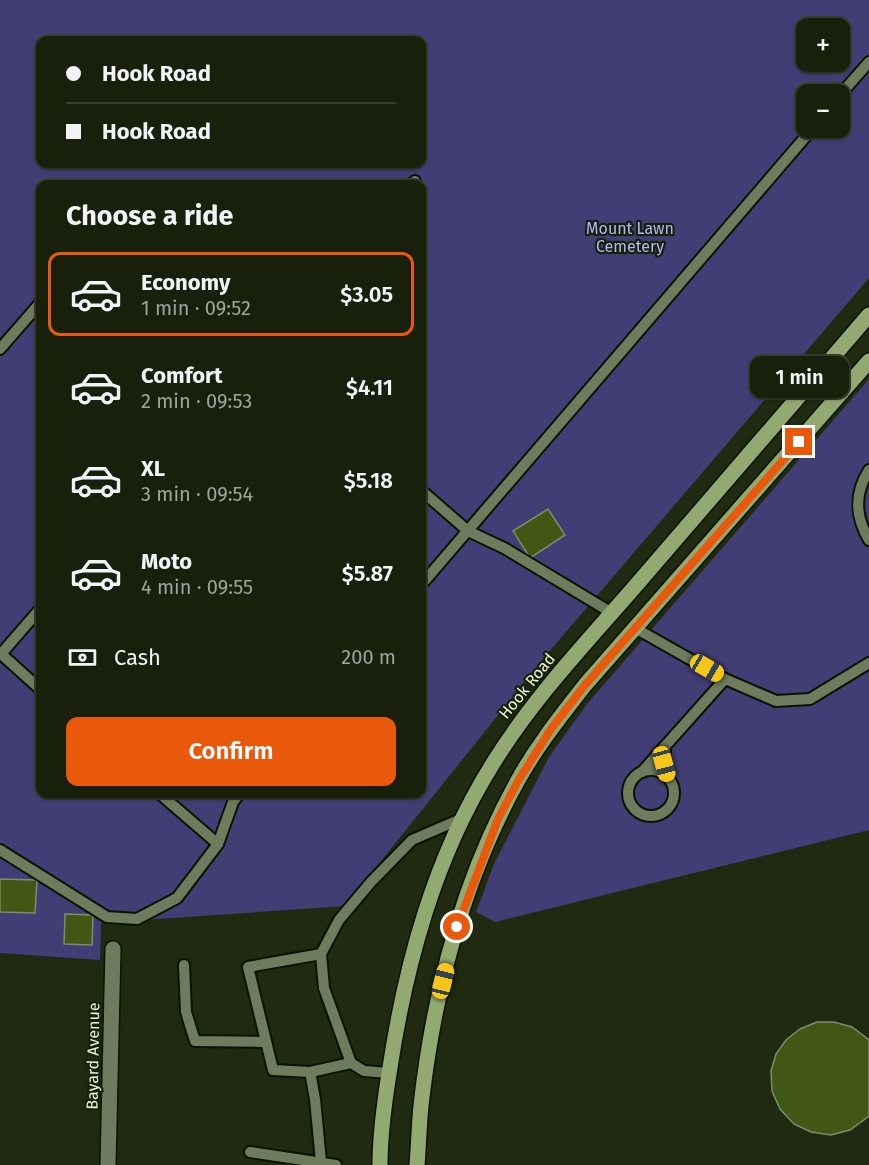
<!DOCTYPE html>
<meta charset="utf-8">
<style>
:root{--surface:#18200c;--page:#212815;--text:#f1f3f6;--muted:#9fa39d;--line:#363e2d;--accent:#ea580c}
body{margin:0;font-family:"Fira Sans",sans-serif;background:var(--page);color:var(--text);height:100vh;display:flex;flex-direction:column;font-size:22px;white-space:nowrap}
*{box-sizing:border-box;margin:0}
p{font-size:20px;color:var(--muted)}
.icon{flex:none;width:33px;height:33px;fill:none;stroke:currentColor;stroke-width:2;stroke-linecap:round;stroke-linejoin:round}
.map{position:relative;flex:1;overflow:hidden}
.drawer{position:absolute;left:36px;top:180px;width:390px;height:618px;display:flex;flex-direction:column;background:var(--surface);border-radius:12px;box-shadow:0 2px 4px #0004,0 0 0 2px var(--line)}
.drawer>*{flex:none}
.top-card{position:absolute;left:36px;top:36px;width:390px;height:132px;border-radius:12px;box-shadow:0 2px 4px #0004,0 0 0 2px var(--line);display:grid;align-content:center;height:132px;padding:0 30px;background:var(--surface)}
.buttons{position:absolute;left:796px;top:18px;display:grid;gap:12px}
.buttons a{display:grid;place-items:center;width:54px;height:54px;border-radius:12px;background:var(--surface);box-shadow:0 2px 4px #0004,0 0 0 2px var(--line);font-size:30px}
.end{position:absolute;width:27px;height:27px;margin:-14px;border:8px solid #ea580c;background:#fff;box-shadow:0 0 0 3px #fff}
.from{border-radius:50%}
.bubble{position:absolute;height:42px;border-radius:12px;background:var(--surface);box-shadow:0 2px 4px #0004,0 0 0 2px var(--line);font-size:20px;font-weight:600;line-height:42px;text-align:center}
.car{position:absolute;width:18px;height:36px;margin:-18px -9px;border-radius:8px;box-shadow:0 0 4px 2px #0007;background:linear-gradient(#f5c518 24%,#345 0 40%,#f5c518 0 76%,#345 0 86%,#f5c518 0)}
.top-card b{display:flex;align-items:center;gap:21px;height:57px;font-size:22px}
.top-card b+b{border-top:2px solid var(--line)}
.top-card i{width:15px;height:15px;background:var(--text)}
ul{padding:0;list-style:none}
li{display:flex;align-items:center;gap:18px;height:84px;margin:0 12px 9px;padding:0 18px;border:3px solid transparent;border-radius:12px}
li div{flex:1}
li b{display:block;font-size:22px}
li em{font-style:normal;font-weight:600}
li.active{border-color:var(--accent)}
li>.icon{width:54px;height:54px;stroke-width:1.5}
h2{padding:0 30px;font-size:27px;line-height:72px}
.pay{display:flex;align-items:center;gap:15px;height:66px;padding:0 30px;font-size:22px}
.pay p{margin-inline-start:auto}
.cta{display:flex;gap:12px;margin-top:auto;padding:12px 30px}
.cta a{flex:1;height:69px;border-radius:12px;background:var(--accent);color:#fff;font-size:24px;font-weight:600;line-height:69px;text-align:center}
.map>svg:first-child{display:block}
</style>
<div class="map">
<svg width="869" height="1165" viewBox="0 0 869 1165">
<rect width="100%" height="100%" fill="#202a10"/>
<!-- green -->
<g fill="#413e75" fill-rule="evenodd">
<path d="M 0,0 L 869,0 L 869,278 L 547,654 L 345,906 L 101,923 L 100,960 L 0,953 ZM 807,28 L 840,28 L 840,62 L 807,62 ZM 40,40 L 422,40 L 422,164 L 40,164 ZM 807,94 L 840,94 L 840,128 L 807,128 ZM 40,184 L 422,184 L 422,794 L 40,794 Z"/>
<path d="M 869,379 L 869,830 L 495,922 L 476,912 L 494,864 L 549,757 L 587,704 Z"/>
</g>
<!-- building -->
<g fill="#405813" stroke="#7e8b6d" stroke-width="1.5">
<path d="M 548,509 L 565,535 L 530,558 L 513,531 Z"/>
<path d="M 0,879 L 37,880 L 35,913 L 0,912 Z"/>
<path d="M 65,914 L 93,915 L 92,945 L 64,944 Z"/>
<path d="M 817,1022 L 834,1022 L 852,1027 L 869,1040 L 869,1116 L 850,1130 L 831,1135 L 811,1132 L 794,1124 L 780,1109 L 772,1091 L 771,1071 L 776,1054 L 786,1040 L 800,1029 Z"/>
</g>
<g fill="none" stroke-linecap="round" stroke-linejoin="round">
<!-- service casing -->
<g stroke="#091300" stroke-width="14">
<g id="service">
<path d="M 840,95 L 869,62"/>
<path d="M 412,184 L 415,181"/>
<path d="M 0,349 L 40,303"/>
<path d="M 869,470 C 854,494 855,516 869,540"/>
<path d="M 422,491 L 468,531 L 504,548 L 612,613"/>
<path d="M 422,584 L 813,128"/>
<path d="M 635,628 L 725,679 L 776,701 L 810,699 L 869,663"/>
<path d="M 0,653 L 40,689"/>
<path d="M 1,654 L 40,609"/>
<path d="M 665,746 L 664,764 L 667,776"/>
<circle cx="651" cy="793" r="23"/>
<path d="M 642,772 L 725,679"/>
<path d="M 160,794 L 218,844"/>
<path d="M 0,850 L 107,917 L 137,919 L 177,898 L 218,844 L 233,802 L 239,794"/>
<path d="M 184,965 L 186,1012 L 195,1041 L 266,1042"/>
<path d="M 351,1063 L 324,988 L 321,954 L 339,920 L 371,882 L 412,840 L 463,818"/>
<path d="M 310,1072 L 273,1070 L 248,967 L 321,954"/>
<path d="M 250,1152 L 336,1165"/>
<path d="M 321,1162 L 315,1099 L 310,1072 L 351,1063 L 364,1071 L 389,1073"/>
</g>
</g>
<!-- minor casing -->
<g stroke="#091300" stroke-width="18">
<path id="minor" d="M 108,1165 L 113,949"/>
</g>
<!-- primary casing -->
<g stroke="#091300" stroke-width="18">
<g id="primary">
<path d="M 380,1165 C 380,1134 384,1105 389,1074 C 405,966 434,858 492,765 C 533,698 587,642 638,583 C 715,494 792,404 869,315"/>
<path d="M 417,1165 C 419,1142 419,1119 422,1097 C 435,988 464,878 517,782 C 536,747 561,716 585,685 L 869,361"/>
</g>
</g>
<!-- service -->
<use href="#service" stroke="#6e7b5d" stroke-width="10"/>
<!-- minor -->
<use href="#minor" stroke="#6e7b5d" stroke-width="15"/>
<!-- primary -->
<use href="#primary" stroke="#92aa71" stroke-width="15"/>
</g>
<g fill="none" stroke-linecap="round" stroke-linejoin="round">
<!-- route -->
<path stroke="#ea580c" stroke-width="8" d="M 457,927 L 498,819 L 518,781 L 551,729 L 585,685 L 799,442"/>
</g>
<g text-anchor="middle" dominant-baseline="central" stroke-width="4.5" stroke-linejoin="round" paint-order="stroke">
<!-- park labels -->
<g font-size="16" fill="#b5b5fe" stroke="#172106">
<text x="630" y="228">Mount Lawn<tspan x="630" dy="18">Cemetery</tspan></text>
</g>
<!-- street labels -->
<g font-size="16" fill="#ebf2e2" stroke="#172106">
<text transform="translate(527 686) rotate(-51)">Hook Road</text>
<text transform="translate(93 1056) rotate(-89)">Bayard Avenue</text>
</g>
</g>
</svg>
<div class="buttons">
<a>+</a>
<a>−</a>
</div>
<i class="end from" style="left:457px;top:927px"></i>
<i class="end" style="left:799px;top:442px"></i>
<div class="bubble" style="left:750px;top:356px;width:99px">1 min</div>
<i class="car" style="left:707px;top:668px;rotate:120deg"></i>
<i class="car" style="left:664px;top:764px;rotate:165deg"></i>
<i class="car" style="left:443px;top:981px;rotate:14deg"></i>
<div class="top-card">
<b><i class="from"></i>Hook Road</b>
<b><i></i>Hook Road</b>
</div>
<section class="drawer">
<h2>Choose a ride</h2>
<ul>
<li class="active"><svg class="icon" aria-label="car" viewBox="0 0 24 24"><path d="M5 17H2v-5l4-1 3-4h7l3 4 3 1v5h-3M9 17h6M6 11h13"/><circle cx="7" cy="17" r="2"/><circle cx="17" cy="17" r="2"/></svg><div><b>Economy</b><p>1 min · 09:52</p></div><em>$3.05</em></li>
<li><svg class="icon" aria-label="car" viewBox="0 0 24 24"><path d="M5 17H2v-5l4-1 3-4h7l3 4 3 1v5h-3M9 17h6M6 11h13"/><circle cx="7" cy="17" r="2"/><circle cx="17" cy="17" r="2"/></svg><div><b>Comfort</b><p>2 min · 09:53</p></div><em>$4.11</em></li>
<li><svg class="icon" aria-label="car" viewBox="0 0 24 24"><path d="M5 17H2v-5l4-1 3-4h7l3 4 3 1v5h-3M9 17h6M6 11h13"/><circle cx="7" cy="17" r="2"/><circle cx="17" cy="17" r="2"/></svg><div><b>XL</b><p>3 min · 09:54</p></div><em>$5.18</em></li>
<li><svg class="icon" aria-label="car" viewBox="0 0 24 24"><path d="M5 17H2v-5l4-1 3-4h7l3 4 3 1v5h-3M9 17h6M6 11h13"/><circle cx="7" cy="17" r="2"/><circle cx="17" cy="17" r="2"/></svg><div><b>Moto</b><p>4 min · 09:55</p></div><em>$5.87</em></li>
</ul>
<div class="pay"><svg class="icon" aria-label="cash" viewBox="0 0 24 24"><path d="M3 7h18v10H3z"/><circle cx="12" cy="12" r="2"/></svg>Cash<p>200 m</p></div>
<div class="cta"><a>Confirm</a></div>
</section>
</div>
